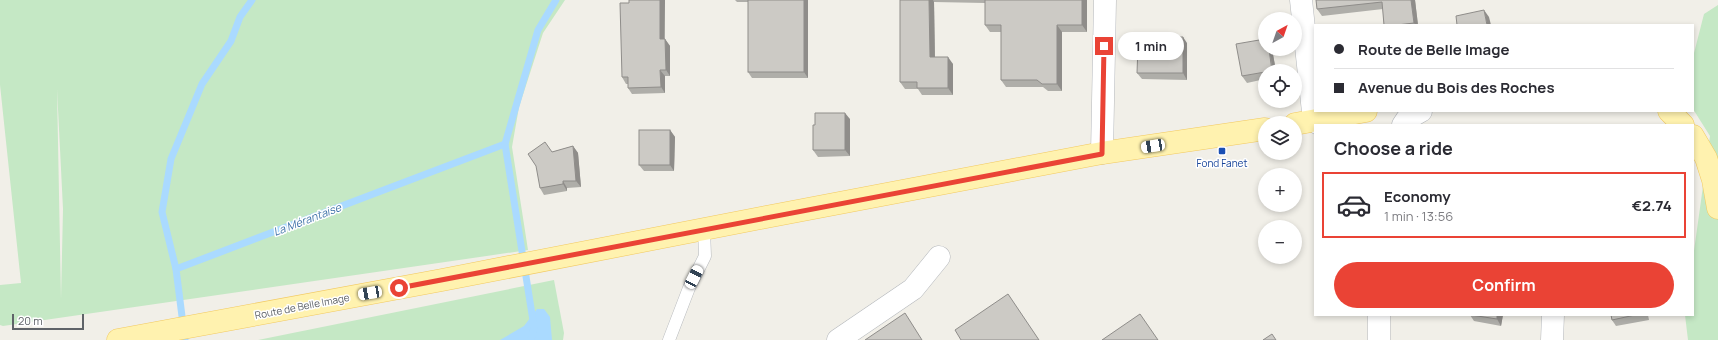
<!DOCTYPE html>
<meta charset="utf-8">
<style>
:root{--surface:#fff;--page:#f7f7f7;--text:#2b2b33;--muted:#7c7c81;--line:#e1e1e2;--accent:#ea4335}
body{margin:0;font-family:Manrope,sans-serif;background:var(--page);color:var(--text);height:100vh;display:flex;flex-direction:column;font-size:15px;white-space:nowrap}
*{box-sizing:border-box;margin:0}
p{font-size:13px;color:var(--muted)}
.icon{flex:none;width:22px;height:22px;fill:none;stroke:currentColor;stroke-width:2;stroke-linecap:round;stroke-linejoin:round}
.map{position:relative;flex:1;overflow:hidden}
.panel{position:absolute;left:1314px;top:124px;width:380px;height:192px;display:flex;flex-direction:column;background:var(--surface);border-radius:0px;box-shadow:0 2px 6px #0003}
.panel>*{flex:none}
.banner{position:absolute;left:1314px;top:24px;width:380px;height:88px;border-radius:0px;box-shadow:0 2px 6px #0003;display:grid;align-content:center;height:88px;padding:0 20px;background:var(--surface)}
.needle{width:26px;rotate:40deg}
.buttons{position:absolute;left:1258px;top:12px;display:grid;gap:8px}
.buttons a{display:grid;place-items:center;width:44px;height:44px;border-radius:50%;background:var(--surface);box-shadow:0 2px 6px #0003;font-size:20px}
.scale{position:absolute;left:12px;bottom:10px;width:72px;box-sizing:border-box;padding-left:4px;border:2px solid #5f6368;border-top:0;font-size:11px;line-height:14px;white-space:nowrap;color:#5f6368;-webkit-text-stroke:3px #fff;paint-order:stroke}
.end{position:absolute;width:18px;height:18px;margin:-9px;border:5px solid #ea4335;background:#fff;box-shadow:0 0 0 2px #fff}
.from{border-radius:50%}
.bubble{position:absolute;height:28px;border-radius:14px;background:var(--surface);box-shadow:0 2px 6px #0003;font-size:13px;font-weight:700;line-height:28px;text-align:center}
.car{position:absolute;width:12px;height:24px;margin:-12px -6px;border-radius:5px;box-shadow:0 0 3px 1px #0007;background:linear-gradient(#fff 24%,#345 0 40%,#fff 0 76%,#345 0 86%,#fff 0)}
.banner b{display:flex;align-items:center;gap:14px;height:38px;font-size:15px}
.banner b+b{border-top:1px solid var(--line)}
.banner i{width:10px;height:10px;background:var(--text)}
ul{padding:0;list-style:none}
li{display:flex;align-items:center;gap:12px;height:66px;margin:0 8px 6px;padding:0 12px;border:2px solid transparent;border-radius:0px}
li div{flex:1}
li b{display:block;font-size:15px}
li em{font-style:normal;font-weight:700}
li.current{border-color:var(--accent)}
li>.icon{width:36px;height:36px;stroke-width:1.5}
h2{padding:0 20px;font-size:18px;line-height:48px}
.primary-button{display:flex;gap:8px;margin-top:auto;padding:8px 20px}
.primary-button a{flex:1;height:46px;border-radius:24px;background:var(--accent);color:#fff;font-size:16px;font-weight:700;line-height:46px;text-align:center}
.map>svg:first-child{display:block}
</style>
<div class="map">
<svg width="1718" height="340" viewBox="0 0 1718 340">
<rect width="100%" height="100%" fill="#f1efe8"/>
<!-- green -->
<g fill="#c5e8c5" fill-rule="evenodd">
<path d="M 0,0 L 565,0 L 543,33 L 519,107 L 512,147 L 528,250 L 3,326 L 0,325 L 0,285 L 21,283 L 0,85 ZM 57,89 L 63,209 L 61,299 Z"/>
<path d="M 1718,5 L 1718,340 L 1688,340 L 1685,315 L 1693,315 L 1693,258 L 1710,136 L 1693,109 L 1693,57 L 1704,14 Z"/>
<path d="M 554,280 L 564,333 L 563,340 L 258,340 Z"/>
</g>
<!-- water -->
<path fill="#aadaff" d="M 537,309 L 544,309 L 550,317 L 552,340 L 500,340 L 524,326 Z"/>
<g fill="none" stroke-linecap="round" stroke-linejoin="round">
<!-- stream -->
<g stroke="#aadaff" stroke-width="7">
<path d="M 176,269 L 162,212 L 171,159 L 202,84 L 231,41 L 240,17 L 252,0"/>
<path d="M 185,340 L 176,269 L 505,144"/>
<path d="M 531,340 L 534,327 L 505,144 L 538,30 L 556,0"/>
</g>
<!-- lane casing -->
<g stroke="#b5b8bc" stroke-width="13">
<path id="lane" d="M 669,340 L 689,288 L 705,256 L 704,229"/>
</g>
<!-- street casing -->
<g stroke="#b5b8bc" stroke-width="23">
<g id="street">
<path d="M 1301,0 L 1314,121 L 1321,125"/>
<path d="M 1403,125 L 1407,119 L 1421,111"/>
<path d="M 1102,153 L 1105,0"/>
<path d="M 838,340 L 913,289 L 939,257"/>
<path d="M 1379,340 L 1379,315"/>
<path d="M 1552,340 L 1553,315"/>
</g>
</g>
<!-- primary casing -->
<g stroke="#f2c960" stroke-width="23">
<g id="primary">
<path d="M 1669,111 L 1683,125"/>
<path d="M 1295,124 L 1366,111"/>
<path d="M 1693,136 L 1706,158 L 1713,180 L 1718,208"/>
<path d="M 118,340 L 442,280 L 766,217 L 1102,153 L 1265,129"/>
</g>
</g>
<!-- lane -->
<use href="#lane" stroke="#fff" stroke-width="12"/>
<!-- street -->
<use href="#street" stroke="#fff" stroke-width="22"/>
<!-- primary -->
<use href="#primary" stroke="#fff2af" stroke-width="22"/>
</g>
<!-- wall -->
<g fill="#afaea9">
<path d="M 665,0 L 665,39 L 670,46 L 670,76 L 665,76 L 665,93 L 632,94 L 628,88 L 628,84 L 626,84 L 622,77 L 629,3 Z"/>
<path d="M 735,0 L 808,0 L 808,78 L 752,78 L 748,72 L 748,2 L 737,2 Z"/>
<path d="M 900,0 L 1087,0 L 1087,32 L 1062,32 L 1062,91 L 1048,91 L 1043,87 L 1006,87 L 1001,80 L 1001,32 L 990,32 L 985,25 L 985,3 L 934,2 L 935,57 L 953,64 L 953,95 L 922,95 L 918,89 L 905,89 L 900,82 Z"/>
<path d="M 1316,0 L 1415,0 L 1418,25 L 1384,25 L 1383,9 L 1322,16 L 1317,9 Z"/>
<path d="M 1187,43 L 1187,80 L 1142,79 L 1137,73 L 1159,45 Z"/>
<path d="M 1272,49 L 1276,71 L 1265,71 L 1265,79 L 1247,83 L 1242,76 Z"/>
<path d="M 850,119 L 850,156 L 818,157 L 813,150 Z"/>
<path d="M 670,130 L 675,137 L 674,171 L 644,171 L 639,165 Z"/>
<path d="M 573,146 L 578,153 L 581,187 L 567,188 L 567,191 L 544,195 L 540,188 L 552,152 Z"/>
<path d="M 1470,315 L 1503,315 L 1501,326 L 1474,321 Z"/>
<path d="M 1611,315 L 1648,315 L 1649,320 L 1616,326 L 1612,320 Z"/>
</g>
<!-- shaded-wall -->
<g fill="#8f8d8a">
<path d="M 660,0 L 665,0 L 664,46 L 660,39 Z"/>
<path d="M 804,0 L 808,0 L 808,78 L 804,72 Z"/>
<path d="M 929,0 L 933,0 L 934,2 L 935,64 L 930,57 Z"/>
<path d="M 1082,0 L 1087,0 L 1087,32 L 1082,25 Z"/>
<path d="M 1411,0 L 1415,0 L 1418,25 L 1415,25 L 1414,23 Z"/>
<path d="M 1484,10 L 1489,17 L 1491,25 L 1487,25 Z"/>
<path d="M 1057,25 L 1062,32 L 1062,91 L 1057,84 Z"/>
<path d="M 1183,37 L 1187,43 L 1187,80 L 1183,73 Z"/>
<path d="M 665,39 L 670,46 L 670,76 L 666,70 Z"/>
<path d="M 1269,49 L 1272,49 L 1276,71 L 1273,71 Z"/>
<path d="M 948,57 L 953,64 L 953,95 L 948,88 Z"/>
<path d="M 660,70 L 665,76 L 665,93 L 661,87 Z"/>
<path d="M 845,113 L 850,119 L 850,156 L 845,150 Z"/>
<path d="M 670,130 L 675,137 L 674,171 L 670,165 Z"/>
<path d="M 573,146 L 578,153 L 581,187 L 576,181 Z"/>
<path d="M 563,181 L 567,188 L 567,191 L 563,184 Z"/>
<path d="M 1497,315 L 1503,315 L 1501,326 L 1497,319 Z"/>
</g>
<!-- building -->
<g fill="#cccac5" stroke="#8f8d8a">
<path d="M 629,0 L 660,0 L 660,39 L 665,39 L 666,70 L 660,70 L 661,87 L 628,88 L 628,77 L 622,77 L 620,3 L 629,3 Z"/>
<rect x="748" y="0" width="56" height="72"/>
<path d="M 900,0 L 929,0 L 930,57 L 948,57 L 948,88 L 917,88 L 917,82 L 900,82 Z"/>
<path d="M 985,0 L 1082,0 L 1082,25 L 1057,25 L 1057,84 L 1042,84 L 1037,80 L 1001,80 L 1001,25 L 985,25 Z"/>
<path d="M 1316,0 L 1411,0 L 1414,23 L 1397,25 L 1384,25 L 1382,2 L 1317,9 Z"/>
<path d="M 1484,10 L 1487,25 L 1457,25 L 1456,16 Z"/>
<path d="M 1159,37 L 1183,37 L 1183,73 L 1137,73 L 1138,45 L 1159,45 Z"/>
<path d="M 1265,39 L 1265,49 L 1269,49 L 1272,71 L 1265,71 L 1265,72 L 1242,76 L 1236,44 Z"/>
<path d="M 815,113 L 845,113 L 845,150 L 813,150 L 813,125 L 815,125 Z"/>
<rect x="639" y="130" width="31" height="35"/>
<path d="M 545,142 L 552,152 L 573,146 L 576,181 L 563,181 L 563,184 L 540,188 L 536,166 L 528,154 Z"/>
<path d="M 1008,294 L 1039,340 L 961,340 L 955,330 Z"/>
<path d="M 905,313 L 922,340 L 865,340 Z"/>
<path d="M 1140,314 L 1158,340 L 1102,340 Z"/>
<path d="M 1471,315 L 1497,315 L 1497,319 Z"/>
<path d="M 1611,315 L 1635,315 L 1612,320 Z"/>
<path d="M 1272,334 L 1276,340 L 1263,340 Z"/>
</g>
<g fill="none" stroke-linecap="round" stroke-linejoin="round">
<!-- route -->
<path stroke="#ea4335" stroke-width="5" d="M 399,288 L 1102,154 L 1104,46"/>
</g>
<!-- markers -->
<rect fill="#1a4fb4" stroke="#fff" stroke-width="1.5" x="1218" y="147" width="8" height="8" rx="2"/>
<g text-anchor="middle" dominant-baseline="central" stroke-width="3" stroke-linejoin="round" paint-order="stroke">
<!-- transit labels -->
<g font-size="10" fill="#164399" stroke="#fff">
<text x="1222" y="163">Fond Fanet</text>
</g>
<!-- street labels -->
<g font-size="10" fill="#5f6368" stroke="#fff">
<text transform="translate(302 306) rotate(-11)">Route de Belle Image</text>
</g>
<!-- water labels -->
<g font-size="11" font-style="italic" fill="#4174aa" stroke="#fff">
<text transform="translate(307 219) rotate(-21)">La Mérantaise</text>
</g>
</g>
</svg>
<div class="buttons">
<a><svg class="needle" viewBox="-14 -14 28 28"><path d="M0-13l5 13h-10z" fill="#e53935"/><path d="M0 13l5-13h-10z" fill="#7c7c81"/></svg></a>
<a><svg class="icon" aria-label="locate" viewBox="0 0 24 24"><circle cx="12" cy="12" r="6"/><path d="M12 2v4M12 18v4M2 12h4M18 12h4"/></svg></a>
<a><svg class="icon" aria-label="layers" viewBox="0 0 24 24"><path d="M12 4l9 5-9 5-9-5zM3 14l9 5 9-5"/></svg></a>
<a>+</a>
<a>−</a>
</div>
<div class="scale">20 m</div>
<i class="end from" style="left:399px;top:288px"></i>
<i class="end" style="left:1104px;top:46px"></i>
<div class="bubble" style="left:1118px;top:32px;width:66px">1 min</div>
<i class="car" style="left:1153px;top:146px;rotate:261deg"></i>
<i class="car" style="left:694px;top:277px;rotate:27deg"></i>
<i class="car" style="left:370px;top:293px;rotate:260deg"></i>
<div class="banner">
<b><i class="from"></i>Route de Belle Image</b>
<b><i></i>Avenue du Bois des Roches</b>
</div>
<section class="panel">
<h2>Choose a ride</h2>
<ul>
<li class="current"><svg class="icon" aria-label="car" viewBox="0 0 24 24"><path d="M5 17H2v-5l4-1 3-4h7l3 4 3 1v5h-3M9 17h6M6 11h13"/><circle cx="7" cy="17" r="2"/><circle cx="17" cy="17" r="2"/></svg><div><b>Economy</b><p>1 min · 13:56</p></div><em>€2.74</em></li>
</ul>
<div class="primary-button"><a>Confirm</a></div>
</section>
</div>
